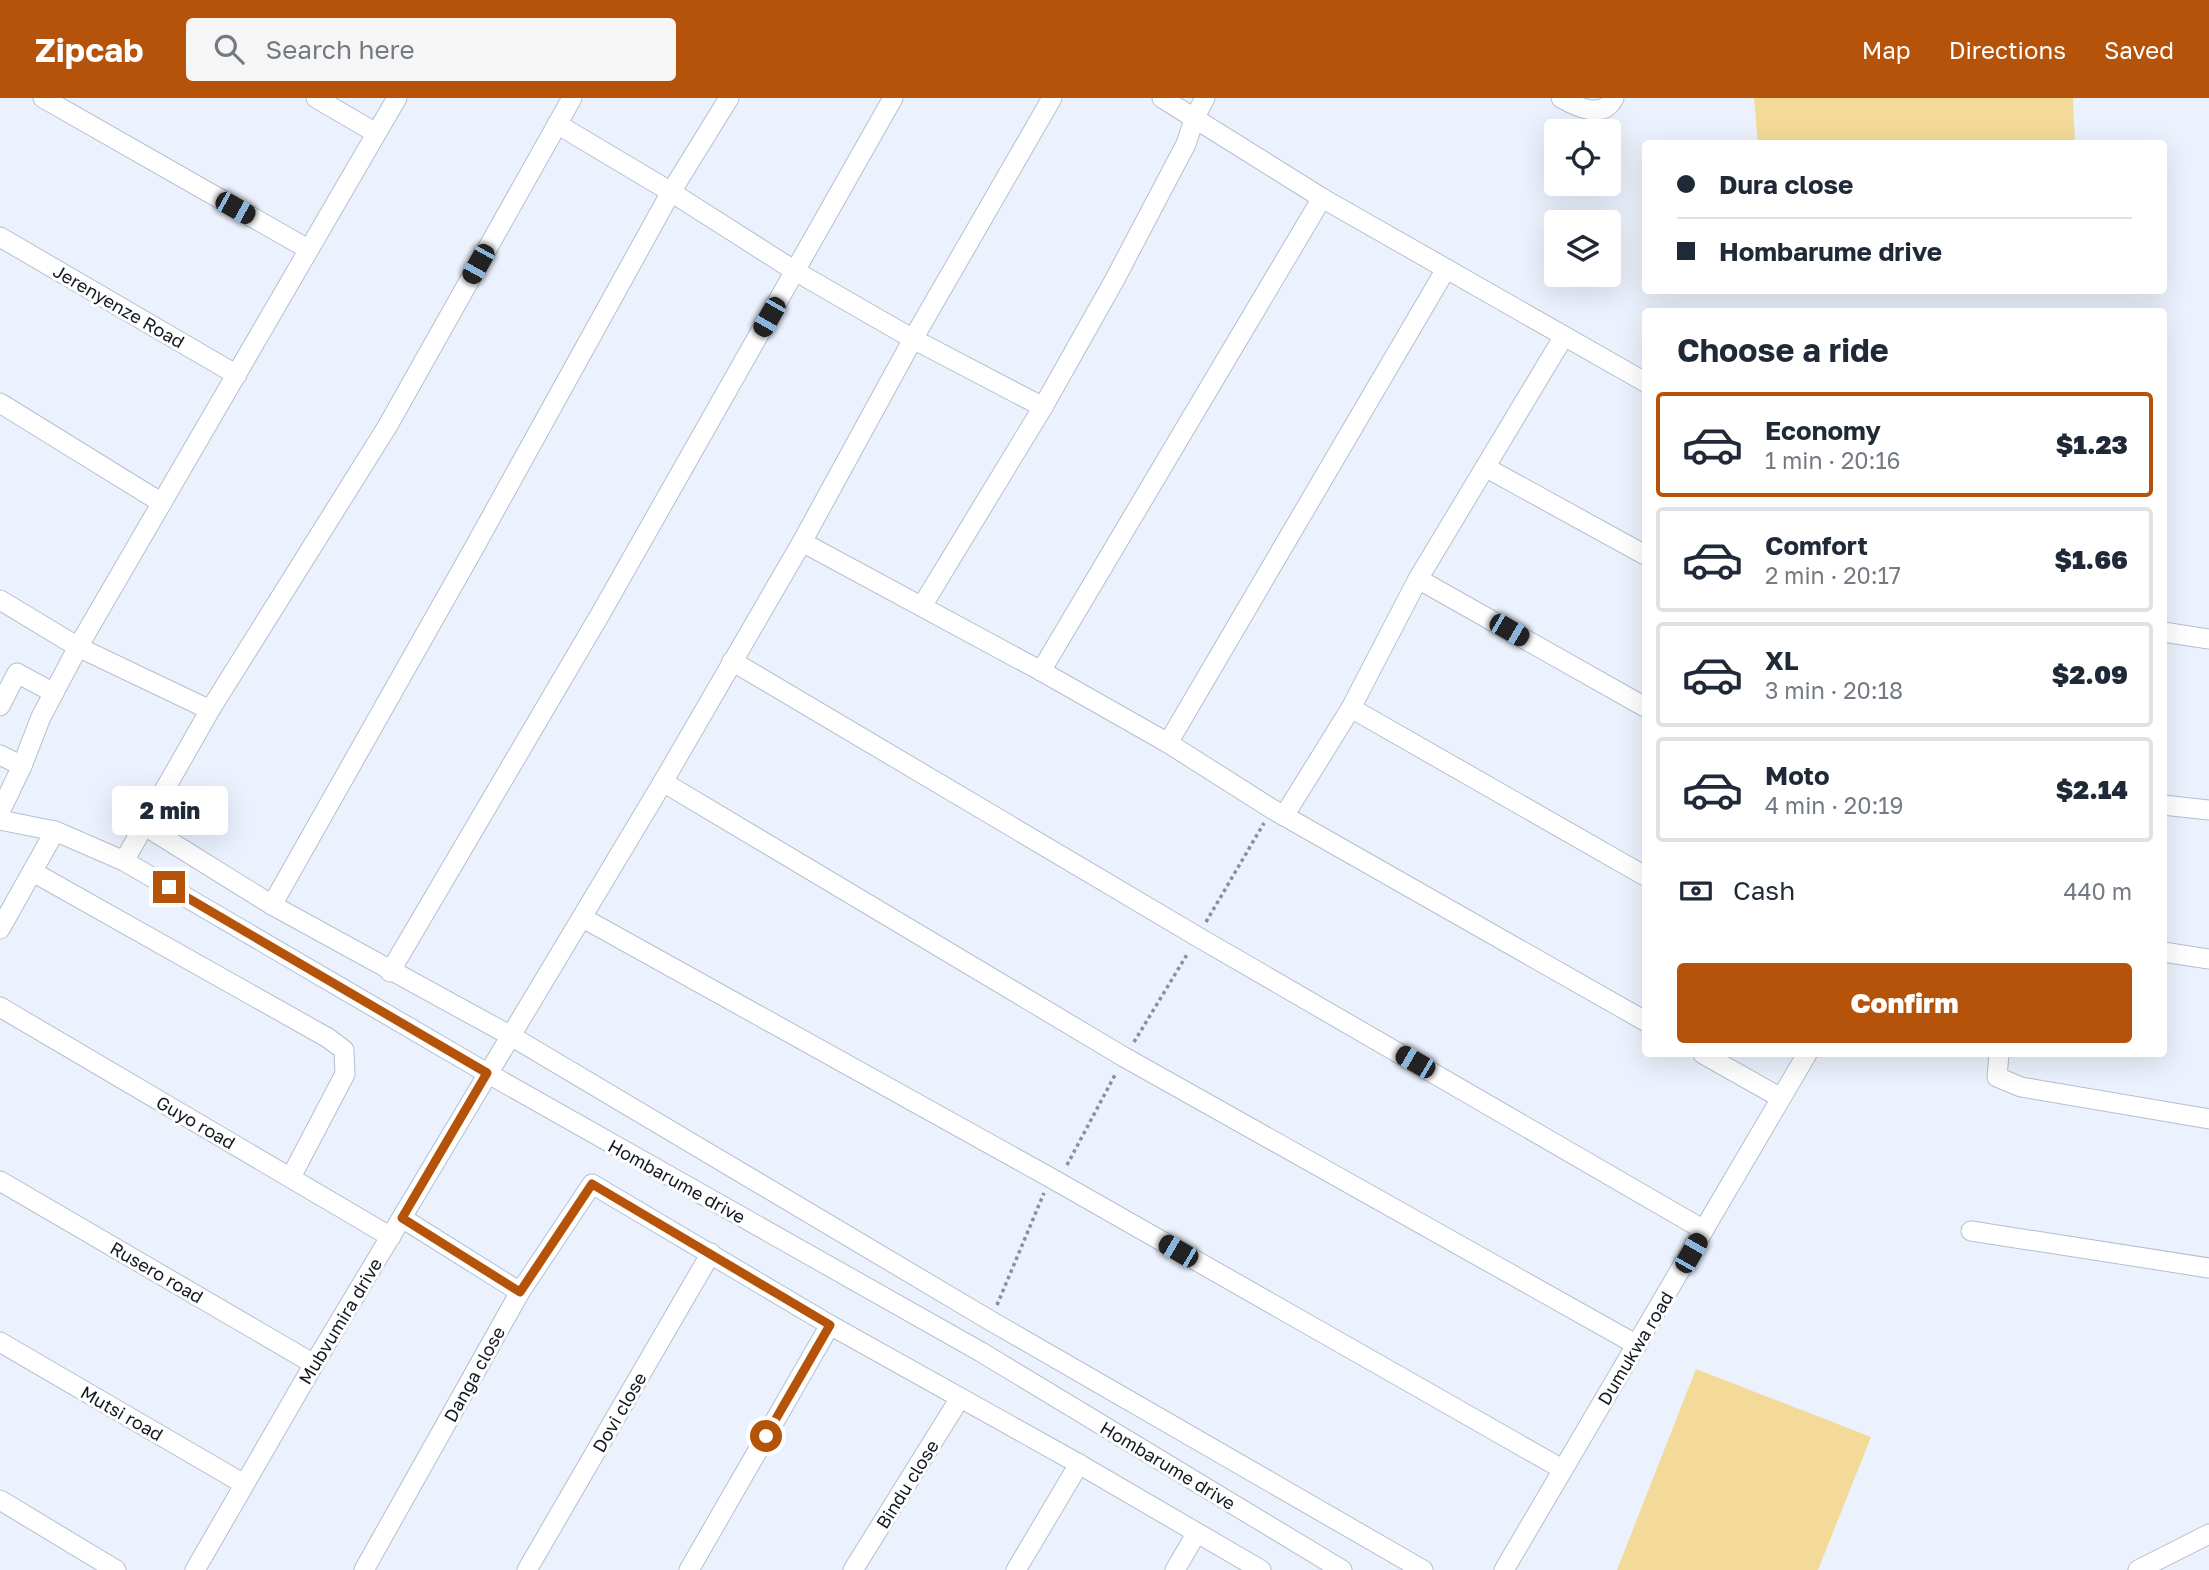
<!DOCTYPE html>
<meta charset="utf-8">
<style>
:root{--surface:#fff;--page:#f6f6f7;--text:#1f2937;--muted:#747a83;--line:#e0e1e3;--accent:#b45309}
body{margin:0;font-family:"Golos Text",sans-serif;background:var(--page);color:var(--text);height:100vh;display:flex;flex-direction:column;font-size:26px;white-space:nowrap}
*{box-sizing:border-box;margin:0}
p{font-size:23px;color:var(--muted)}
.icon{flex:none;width:38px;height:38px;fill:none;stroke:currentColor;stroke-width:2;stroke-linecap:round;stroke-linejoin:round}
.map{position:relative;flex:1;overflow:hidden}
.drawer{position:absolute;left:1642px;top:210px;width:525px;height:749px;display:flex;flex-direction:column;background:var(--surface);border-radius:7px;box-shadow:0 7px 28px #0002}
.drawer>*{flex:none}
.banner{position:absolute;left:1642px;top:42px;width:525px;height:154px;border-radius:7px;box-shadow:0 7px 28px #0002;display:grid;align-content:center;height:154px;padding:0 35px;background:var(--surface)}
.controls{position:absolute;left:1544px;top:21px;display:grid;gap:14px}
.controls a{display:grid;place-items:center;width:77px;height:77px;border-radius:7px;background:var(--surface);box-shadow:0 7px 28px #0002;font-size:35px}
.end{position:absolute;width:32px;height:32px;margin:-16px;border:9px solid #b45309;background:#fff;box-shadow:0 0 0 4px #fff}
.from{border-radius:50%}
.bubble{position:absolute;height:49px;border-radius:7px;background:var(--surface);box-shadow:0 7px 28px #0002;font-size:23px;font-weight:800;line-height:49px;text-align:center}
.car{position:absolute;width:21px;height:42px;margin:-21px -10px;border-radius:9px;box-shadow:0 0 5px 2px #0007;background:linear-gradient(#222 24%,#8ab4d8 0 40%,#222 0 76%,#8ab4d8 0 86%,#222 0)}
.banner b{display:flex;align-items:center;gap:24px;height:66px;font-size:26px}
.banner b+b{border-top:2px solid var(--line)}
.banner i{width:18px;height:18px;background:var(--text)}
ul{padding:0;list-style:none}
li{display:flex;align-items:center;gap:21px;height:105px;margin:0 14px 10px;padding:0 21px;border:4px solid var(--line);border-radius:7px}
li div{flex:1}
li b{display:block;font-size:26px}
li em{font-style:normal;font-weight:800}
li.active{border-color:var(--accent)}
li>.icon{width:63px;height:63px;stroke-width:1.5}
h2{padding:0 35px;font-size:32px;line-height:84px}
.pay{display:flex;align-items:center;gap:18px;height:77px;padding:0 35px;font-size:26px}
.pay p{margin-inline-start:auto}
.cta{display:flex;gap:14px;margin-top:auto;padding:14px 35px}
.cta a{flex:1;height:80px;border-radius:7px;background:var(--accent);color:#fff;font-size:28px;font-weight:800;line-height:80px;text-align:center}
header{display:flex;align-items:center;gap:42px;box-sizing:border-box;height:98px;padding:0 35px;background:var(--accent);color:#fff}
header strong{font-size:33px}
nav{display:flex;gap:38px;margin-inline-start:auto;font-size:24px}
.search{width:490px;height:63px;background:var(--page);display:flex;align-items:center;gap:18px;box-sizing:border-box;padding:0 24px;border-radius:7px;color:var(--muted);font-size:26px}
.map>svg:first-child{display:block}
</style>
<header>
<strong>Zipcab</strong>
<div class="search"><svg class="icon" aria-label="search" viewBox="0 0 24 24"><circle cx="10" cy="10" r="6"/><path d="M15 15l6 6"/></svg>Search here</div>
<nav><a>Map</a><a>Directions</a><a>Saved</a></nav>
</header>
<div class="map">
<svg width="2209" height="1472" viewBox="0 0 2209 1472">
<rect width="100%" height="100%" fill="#ebf2fd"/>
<!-- green -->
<g fill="#f3da98">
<path d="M 1754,0 L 2073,0 L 2075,45 L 1758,45 Z"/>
<path d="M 1696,1271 L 1871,1339 L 1818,1472 L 1617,1472 Z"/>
</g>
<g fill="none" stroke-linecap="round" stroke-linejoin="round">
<!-- minor casing -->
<g stroke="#b4bfd0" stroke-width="21">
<g id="minor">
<path d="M 43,0 L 308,151"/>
<path d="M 316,0 L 376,35"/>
<path d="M 1162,0 L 1322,100 L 1645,284"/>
<path d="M 1561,0 C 1577,9 1603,22 1614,0"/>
<path d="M 557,26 L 671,94 L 795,173 L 913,241 L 1043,309"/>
<path d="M 0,139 L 237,277"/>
<path d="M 0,305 L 162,405"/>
<path d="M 1485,369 L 1645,457"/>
<path d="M 802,444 L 1041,573 L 1168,645 L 1272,711 L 1645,923"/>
<path d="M 1418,481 L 1645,609"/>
<path d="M 0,502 L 78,549 L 210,612"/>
<path d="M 922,508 L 1043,309 L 1114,183 L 1186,46 L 1195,19 L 1205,0"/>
<path d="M 2163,534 L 2209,541"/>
<path d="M 732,563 L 1198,839 L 1704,1132"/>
<path d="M 1041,573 L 1322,100"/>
<path d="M 0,608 L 17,575 L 54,595"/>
<path d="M 1351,610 L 1645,778"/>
<path d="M 1168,645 L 1446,171"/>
<path d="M 0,657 L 22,668"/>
<path d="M 663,684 L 1124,959 L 1637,1247"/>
<path d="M 2163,707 L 2209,712"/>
<path d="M 0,714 L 22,668 L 41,619 L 78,549 L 397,0"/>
<path d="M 1284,718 L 1351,610 L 1418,481 L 1564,238"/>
<path d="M 0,722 L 55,733 L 124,763 L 487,975 L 981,1254 L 1342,1472"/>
<path d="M 145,728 L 272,807 L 511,938 L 991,1223 L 1423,1472"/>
<path d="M 124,763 L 210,612 L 387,329 L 572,0"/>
<path d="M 33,774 L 328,940 L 344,952 L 345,976 L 291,1079"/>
<path d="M 272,807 L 474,450 L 671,94 L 729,0"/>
<path d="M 583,820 L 1051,1080 L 1562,1371"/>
<path d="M 0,831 L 55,733"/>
<path d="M 2163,854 L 2209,861"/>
<path d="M 390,874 L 601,515 L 893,0"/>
<path d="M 0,909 L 391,1139"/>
<path d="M 1703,956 L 1781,1000"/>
<path d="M 1999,956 L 1997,979 L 2021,989 L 2209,1021"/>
<path d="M 0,1083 L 314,1266"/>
<path d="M 402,1120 L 520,1194"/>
<path d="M 1971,1133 L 2209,1170"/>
<path d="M 0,1244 L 244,1386"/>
<path d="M 0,1402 L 116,1472"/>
<path d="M 195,1472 L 314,1266 L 663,684 L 802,444 L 913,241 L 1052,0"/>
<path d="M 364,1472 L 520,1194 L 592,1086 L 830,1227 L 1079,1366 L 1261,1472"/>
<path d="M 527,1472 L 711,1155"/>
<path d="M 689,1472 L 830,1227"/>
<path d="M 853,1472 L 960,1300"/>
<path d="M 1016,1472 L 1079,1366"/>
<path d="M 1175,1472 L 1196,1436"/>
<path d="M 1504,1472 L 1807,956"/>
<path d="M 2138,1472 L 2209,1436"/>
</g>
</g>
<!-- path -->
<g stroke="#8a9099" stroke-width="3.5" stroke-dasharray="3.5 3.5" stroke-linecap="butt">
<path d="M 1206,824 L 1264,725"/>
<path d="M 1134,944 L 1188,855"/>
<path d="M 1067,1067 L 1116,975"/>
<path d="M 997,1207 L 1044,1095"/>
</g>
<!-- minor -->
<use href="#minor" stroke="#fff" stroke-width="19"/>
</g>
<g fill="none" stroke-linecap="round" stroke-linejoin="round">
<!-- route -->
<path stroke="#b45309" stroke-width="9" d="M 169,789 L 487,975 L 402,1120 L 520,1194 L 592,1086 L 830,1227 L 766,1338"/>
</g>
<g text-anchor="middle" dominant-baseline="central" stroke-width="6" stroke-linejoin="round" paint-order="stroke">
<!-- street labels -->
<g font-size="18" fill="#151a20" stroke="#fff">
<text transform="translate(119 208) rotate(30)">Jerenyenze Road</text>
<text transform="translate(196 1024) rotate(30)">Guyo road</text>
<text transform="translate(677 1083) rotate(29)">Hombarume drive</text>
<text transform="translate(157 1174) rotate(30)">Rusero road</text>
<text transform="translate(340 1223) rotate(-59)">Mubvumira drive</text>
<text transform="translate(1635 1250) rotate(-59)">Dumukwa road</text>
<text transform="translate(474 1276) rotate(-61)">Danga close</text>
<text transform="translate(619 1314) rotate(-60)">Dovi close</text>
<text transform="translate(122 1315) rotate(30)">Mutsi road</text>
<text transform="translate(1168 1367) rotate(31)">Hombarume drive</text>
<text transform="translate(907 1386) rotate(-58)">Bindu close</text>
</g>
</g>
</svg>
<div class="controls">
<a><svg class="icon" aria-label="locate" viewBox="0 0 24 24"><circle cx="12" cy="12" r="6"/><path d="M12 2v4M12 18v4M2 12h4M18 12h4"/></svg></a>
<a><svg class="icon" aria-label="layers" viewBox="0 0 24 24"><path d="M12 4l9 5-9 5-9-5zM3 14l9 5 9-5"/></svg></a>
</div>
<i class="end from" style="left:766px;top:1338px"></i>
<i class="end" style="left:169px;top:789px"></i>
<div class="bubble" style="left:112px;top:688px;width:116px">2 min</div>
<i class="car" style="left:235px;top:110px;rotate:119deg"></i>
<i class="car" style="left:478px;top:166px;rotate:209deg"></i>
<i class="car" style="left:769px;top:219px;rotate:210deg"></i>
<i class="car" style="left:1509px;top:532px;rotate:120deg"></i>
<i class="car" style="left:1415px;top:964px;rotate:300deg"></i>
<i class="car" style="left:1178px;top:1153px;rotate:300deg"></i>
<i class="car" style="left:1691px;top:1155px;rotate:30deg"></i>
<div class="banner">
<b><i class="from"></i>Dura close</b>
<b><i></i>Hombarume drive</b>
</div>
<section class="drawer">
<h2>Choose a ride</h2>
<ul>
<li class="active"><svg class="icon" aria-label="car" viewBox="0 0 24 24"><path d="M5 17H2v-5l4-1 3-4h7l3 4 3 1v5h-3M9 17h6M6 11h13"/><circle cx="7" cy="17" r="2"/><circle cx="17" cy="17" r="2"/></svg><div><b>Economy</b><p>1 min · 20:16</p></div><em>$1.23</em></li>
<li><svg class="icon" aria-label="car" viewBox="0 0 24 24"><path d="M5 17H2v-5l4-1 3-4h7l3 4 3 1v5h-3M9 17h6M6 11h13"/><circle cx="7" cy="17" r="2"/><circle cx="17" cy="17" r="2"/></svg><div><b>Comfort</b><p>2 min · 20:17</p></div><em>$1.66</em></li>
<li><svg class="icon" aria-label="car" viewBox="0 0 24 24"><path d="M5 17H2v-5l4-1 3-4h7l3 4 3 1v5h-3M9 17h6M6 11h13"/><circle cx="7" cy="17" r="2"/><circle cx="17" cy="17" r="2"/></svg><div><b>XL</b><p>3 min · 20:18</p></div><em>$2.09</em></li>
<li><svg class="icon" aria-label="car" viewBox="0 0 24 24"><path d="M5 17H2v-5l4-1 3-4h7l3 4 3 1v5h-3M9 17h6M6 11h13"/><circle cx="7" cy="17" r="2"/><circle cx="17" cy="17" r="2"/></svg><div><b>Moto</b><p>4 min · 20:19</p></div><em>$2.14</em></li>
</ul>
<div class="pay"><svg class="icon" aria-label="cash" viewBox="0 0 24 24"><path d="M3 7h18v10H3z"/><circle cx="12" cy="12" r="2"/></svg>Cash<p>440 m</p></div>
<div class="cta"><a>Confirm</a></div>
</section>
</div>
